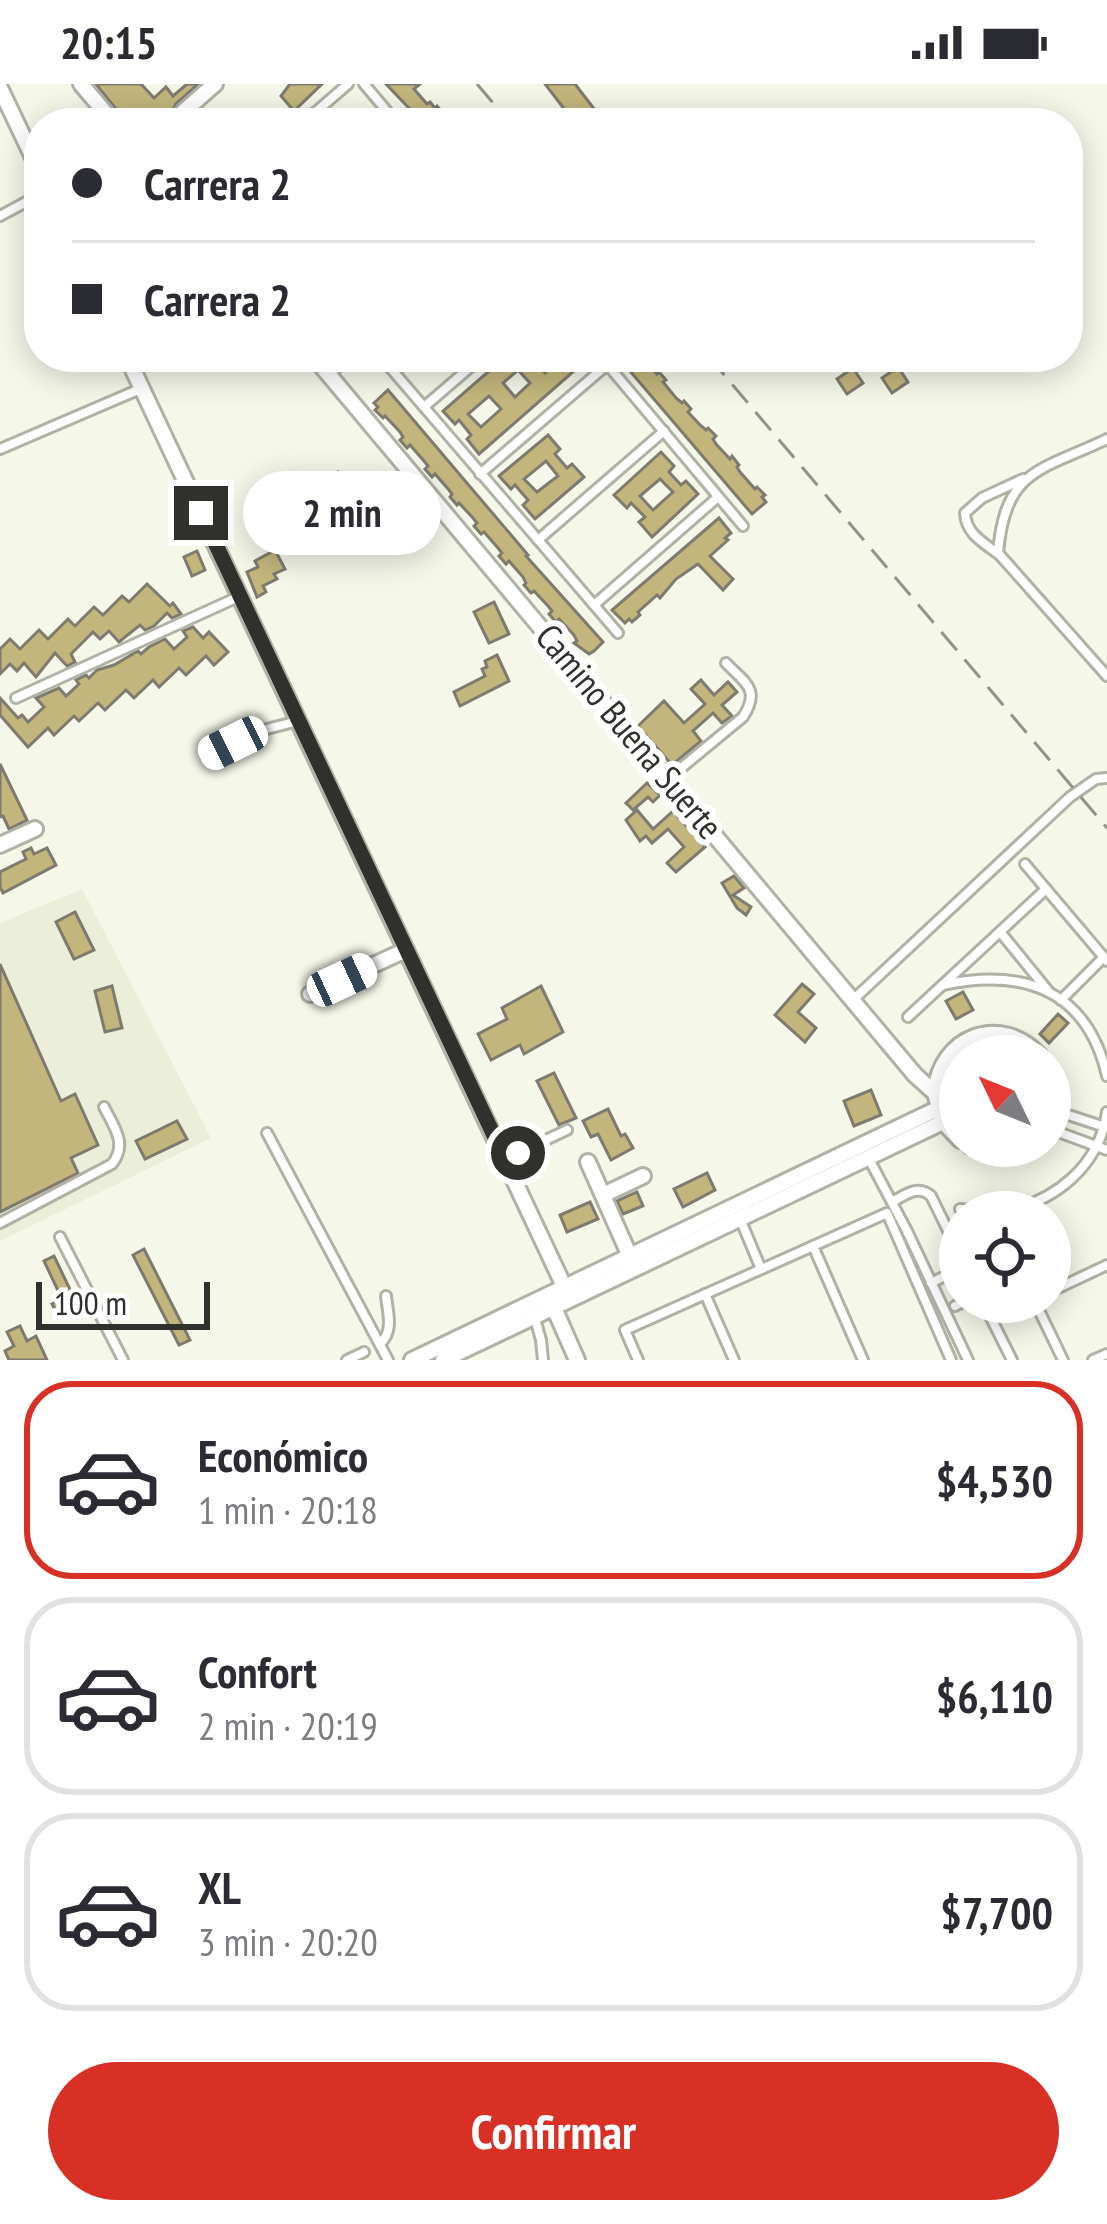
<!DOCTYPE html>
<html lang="es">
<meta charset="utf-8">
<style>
:root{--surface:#fff;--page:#f7f7f7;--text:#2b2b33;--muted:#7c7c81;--line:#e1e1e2;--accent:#d93025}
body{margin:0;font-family:"PT Sans Narrow",sans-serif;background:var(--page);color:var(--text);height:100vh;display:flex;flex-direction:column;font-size:45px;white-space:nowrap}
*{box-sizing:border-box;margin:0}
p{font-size:39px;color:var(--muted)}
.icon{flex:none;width:66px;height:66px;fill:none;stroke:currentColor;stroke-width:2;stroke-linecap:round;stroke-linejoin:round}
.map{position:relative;height:1276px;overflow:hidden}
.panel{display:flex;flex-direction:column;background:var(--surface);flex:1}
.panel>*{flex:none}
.guide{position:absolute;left:24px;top:24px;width:1059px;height:264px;border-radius:48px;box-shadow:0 6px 30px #0003;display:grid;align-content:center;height:264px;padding:0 48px;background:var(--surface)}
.needle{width:78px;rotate:313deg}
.fabs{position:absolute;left:939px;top:951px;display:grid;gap:24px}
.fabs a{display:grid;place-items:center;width:132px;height:132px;border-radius:50%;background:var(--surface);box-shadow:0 6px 30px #0003;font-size:60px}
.scale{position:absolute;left:36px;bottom:30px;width:174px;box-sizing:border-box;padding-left:12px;border:6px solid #30312c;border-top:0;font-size:33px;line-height:42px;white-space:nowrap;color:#30312c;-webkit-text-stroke:9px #fff;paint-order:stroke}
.end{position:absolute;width:54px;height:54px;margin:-27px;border:15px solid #30312c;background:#fff;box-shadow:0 0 0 6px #fff}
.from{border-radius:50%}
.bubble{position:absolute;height:84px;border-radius:42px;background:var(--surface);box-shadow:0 6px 30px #0003;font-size:39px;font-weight:700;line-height:84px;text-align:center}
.car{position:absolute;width:36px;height:72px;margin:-36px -18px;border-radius:15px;box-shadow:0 0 9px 3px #0007;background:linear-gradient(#fff 24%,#345 0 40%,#fff 0 76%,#345 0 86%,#fff 0)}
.guide b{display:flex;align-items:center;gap:42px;height:114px;font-size:45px}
.guide b+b{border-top:3px solid var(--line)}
.guide i{width:30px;height:30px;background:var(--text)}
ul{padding:21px 0 0;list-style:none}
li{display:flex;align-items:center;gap:36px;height:198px;margin:0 24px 18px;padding:0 24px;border:6px solid var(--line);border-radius:48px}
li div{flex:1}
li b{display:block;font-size:45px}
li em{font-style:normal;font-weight:700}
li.on{border-color:var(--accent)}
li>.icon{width:108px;height:108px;stroke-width:1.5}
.primary-button{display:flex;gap:24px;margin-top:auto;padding:24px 48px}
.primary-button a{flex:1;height:138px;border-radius:72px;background:var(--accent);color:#fff;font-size:48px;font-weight:700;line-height:138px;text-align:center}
.status{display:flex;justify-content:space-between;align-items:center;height:84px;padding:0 60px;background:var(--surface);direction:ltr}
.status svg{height:33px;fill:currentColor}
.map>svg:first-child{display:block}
</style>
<div class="status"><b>20:15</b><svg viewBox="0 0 49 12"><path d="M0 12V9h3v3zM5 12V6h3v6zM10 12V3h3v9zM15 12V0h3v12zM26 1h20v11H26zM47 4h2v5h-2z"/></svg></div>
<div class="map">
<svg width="1107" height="1276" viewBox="0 0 1107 1276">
<rect width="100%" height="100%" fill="#f5f7e9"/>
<!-- built -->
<path fill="#ebefd9" d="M 82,805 L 211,1054 L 0,1157 L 0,839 Z"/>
<!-- building -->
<g fill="#c3b67d" stroke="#7e7b6e" stroke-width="3" fill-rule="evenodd">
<path d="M 96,0 L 141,0 L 154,14 L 166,3 L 173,12 L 187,0 L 198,0 L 176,20 L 172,28 L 160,39 L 127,39 Z"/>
<path d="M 290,0 L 322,0 L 294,27 L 281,12 Z"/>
<path d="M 386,0 L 420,0 L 414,5 L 427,20 L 430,18 L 435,24 L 437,22 L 444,30 L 441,33 L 446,39 L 423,39 Z"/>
<path d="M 545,0 L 575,0 L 605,39 L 575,39 Z"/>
<path d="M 505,273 L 530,273 L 545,289 L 562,273 L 590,273 L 479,370 L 467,355 L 471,351 L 459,336 L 455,340 L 443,327 ZM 518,286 L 530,299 L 515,313 L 503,299 ZM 489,312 L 501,325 L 481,343 L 468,330 Z"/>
<path d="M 618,273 L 642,273 L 657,290 L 659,288 L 666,296 L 663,298 L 676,314 L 682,319 L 684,317 L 691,325 L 688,328 L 700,341 L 706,346 L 708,344 L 716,352 L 713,355 L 716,360 L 730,375 L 732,372 L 739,381 L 737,383 L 740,388 L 755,405 L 757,403 L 765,411 L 762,413 L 766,418 L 752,430 Z"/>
<path d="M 898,283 L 908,298 L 892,309 L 882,294 Z"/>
<path d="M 853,284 L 863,299 L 847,310 L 837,295 Z"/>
<path d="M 388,306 L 528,471 L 526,472 L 603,558 L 594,567 L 589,570 L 574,559 L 577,557 L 574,551 L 559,535 L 556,538 L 549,530 L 552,527 L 548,522 L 534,507 L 531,509 L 524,501 L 526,499 L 523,493 L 509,477 L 506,480 L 499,472 L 502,469 L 498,464 L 484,448 L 481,450 L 474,442 L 477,439 L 473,434 L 459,419 L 457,421 L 450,413 L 452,410 L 449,406 L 435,390 L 432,393 L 425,385 L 428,382 L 424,377 L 410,361 L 407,364 L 400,356 L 403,353 L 400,348 L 385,332 L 383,334 L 375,326 L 378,323 L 374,319 Z"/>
<path d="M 548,351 L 560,365 L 555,370 L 567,384 L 572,380 L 584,393 L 535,435 L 523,421 L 528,416 L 515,401 L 511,405 L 499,392 ZM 546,377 L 558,392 L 537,408 L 524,395 Z"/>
<path d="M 661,368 L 674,382 L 669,388 L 681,401 L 686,397 L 698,410 L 652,453 L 639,438 L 645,433 L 631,419 L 627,424 L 614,411 ZM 660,395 L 673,408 L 653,426 L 640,412 Z"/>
<path d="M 338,388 L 346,409 L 312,422 L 305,400 Z"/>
<path d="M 719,434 L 731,449 L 725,454 L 728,456 L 710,472 L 733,495 L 723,506 L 698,480 L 676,495 L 660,514 L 657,511 L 638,528 L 640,531 L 632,538 L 629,535 L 625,539 L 612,526 Z"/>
<path d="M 275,466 L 285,485 L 274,490 L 277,495 L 263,502 L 266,508 L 257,513 L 247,488 L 258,483 L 255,477 Z"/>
<path d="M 197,467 L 205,486 L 192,492 L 184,473 Z"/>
<path d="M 147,500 L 170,522 L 173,519 L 181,530 L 172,534 L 167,529 L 154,542 L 145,546 L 140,541 L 119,558 L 109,547 L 100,555 L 93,548 L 71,570 L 75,578 L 67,582 L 55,569 L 36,593 L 24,579 L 17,587 L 10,580 L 0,590 L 0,565 L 10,555 L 20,565 L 39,546 L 48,555 L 68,535 L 75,542 L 94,523 L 103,531 L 122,512 L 129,518 Z"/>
<path d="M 494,518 L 509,550 L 489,559 L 474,528 Z"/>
<path d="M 193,543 L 203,554 L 209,548 L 228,568 L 214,581 L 206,572 L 186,591 L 179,584 L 159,603 L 153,596 L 134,614 L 126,606 L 105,626 L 98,619 L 79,637 L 74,632 L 54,651 L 48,644 L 28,663 L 0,631 L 0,614 L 18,634 L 22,631 L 28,638 L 44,623 L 36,614 L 59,604 L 66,612 L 79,600 L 76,596 L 86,591 L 89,594 L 97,586 L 114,581 L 138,567 L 141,570 L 149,563 L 165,555 L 174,565 L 187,553 L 183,547 Z"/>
<path d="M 497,571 L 509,597 L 460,622 L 454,608 L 485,592 L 482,585 L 487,583 L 485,577 Z"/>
<path d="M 701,596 L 714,611 L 728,598 L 737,608 L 722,621 L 732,632 L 722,639 L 713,629 L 693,647 L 701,657 L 672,681 L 638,642 L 664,617 L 684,639 L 705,620 L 691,605 Z"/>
<path d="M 0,680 L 27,736 L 9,745 L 3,732 L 0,733 Z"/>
<path d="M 647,699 L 660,711 L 653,718 L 648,713 L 633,726 L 626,719 Z"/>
<path d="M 637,726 L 653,745 L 673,727 L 705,763 L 676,788 L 667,779 L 684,763 L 668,745 L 652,759 L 646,752 L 640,757 L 626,736 Z"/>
<path d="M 31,764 L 34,770 L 47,764 L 56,781 L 3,809 L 0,803 L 0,788 L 26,775 L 23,768 Z"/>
<path d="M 734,792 L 744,804 L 733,811 L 751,823 L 746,831 L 737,824 L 722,799 Z"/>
<path d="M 75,828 L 94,866 L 74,875 L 56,838 Z"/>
<path d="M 0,880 L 61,1017 L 75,1010 L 98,1061 L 71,1074 L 78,1089 L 0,1128 Z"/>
<path d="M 802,900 L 814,910 L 798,928 L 816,944 L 805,958 L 775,931 Z"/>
<path d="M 112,902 L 122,944 L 105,948 L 95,907 Z"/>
<path d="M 541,902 L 563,948 L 524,970 L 520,961 L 491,976 L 478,950 L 507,935 L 502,924 Z"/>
<path d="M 963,908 L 973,926 L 956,935 L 946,917 Z"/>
<path d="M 1058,930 L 1068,939 L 1049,959 L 1040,950 Z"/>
<path d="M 554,989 L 576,1034 L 559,1041 L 537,997 Z"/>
<path d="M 871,1006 L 881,1031 L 854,1042 L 844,1017 Z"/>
<path d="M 608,1025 L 621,1052 L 625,1050 L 633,1064 L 611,1076 L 598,1050 L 591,1053 L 583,1037 Z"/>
<path d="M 177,1037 L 187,1055 L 145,1075 L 136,1057 Z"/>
<path d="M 707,1089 L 715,1106 L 683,1123 L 674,1105 Z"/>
<path d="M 637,1108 L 643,1122 L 623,1130 L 617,1117 Z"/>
<path d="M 590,1118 L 598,1135 L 567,1148 L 560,1131 Z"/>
<path d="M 144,1165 L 190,1256 L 179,1261 L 133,1171 Z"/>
<path d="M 54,1172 L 76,1218 L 56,1228 L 52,1220 L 62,1215 L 44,1177 Z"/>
<path d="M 20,1242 L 27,1257 L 36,1252 L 47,1276 L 9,1276 L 5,1267 L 14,1262 L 7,1248 Z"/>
</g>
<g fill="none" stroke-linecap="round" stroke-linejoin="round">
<!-- service casing -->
<g stroke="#afb2a4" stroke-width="14">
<g id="service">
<path d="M 364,0 L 397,39"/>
<path d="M 303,39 L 348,0"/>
<path d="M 0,132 L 39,111"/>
<path d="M 381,273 L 594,521"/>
<path d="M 601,273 L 743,442"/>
<path d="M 424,323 L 482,273"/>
<path d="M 1107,355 C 1040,387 1005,385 998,469 L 1107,592"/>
<path d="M 0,365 L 140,305"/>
<path d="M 480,390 L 608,280"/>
<path d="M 538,456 L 664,347"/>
<path d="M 997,469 C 981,457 966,449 965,429 L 982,414 L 1023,395"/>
<path d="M 618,549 L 594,521 L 718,413"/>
<path d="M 16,614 L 238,513"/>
<path d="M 207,672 L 259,647 L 298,637"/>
<path d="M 669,694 L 743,633 C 761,605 745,599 726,579"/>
<path d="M 1025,780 L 1107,877"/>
<path d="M 1001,849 L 1049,908"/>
<path d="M 943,901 C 1023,884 1087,905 1107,992"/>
<path d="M 854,915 L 1070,713 L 1096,695 L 1107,694"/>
<path d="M 1061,916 L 1104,873"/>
<path d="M 908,933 L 1046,805"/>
<path d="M 1050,1025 L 1105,1043"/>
<path d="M 1050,1045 L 1107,1066"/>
<path d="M 267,1049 L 388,1276"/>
<path d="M 505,1075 L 567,1046"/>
<path d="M 869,1075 L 907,1147 L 968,1276"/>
<path d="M 892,1118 C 905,1111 918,1100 931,1112 L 960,1171"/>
<path d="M 960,1125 L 998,1128"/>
<path d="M 1004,1128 C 1055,1117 1099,1083 1107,1028"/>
<path d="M 741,1137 L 761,1185"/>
<path d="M 0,1139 L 112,1080 C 128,1060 114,1043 104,1023"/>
<path d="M 60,1153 L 123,1276"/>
<path d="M 813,1162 L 863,1276"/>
<path d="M 931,1199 L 955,1187"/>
<path d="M 1050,1208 L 1107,1181"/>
<path d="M 705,1210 L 734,1276"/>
<path d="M 983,1218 L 1012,1276"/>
<path d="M 1035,1218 L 1063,1276"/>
<path d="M 955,1222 L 963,1218"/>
<path d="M 534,1231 L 541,1256 L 543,1276"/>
<path d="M 380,1260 C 394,1247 388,1230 386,1212"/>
<path d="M 347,1276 L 364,1268"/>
<path d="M 638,1276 L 625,1246 L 887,1129 L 951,1276"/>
<path d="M 1093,1276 L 1107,1270"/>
</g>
</g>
<!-- minor casing -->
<g stroke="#afb2a4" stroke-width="20">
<g id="minor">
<path d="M 81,0 L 114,39"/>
<path d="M 0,4 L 39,86"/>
<path d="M 183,28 L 215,0"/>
<path d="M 127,273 L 570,1215"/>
<path d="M 314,273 L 915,991 L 935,1009 L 943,1038 L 960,1056"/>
<path d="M 327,288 L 346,273"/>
<path d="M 0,761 L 35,745"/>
<path d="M 310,910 L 406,866"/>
<path d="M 1050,992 L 1052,1009 L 1050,1024"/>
<path d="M 935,1009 C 940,952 1001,929 1040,972"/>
<path d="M 970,1062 L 994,1067 L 1017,1062"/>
<path d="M 588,1078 L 632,1177"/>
<path d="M 603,1111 L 643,1092"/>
<path d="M 551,1217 L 577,1276"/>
<path d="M 412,1276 L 937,1025"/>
<path d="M 443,1276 L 943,1038"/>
</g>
</g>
<!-- service -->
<use href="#service" stroke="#fff" stroke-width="8"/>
<!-- minor -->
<use href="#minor" stroke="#fff" stroke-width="14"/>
<!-- rail -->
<g stroke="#92938a" stroke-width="3" stroke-dasharray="24 12" stroke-linecap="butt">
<path d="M 477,0 L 510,39"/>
<path d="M 709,273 L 1107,744"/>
</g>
</g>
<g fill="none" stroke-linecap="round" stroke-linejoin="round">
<!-- route -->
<path stroke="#30312c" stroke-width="15" d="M 201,429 L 505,1075 L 518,1069"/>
</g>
<g text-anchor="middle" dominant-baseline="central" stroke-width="12" stroke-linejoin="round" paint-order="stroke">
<!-- street labels -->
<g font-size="36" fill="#30312c" stroke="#fff">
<text transform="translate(630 647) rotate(50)">Camino Buena Suerte</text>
</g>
</g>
</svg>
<div class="fabs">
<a><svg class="needle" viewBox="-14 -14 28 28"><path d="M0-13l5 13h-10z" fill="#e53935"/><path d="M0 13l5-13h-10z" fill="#7c7c81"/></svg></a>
<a><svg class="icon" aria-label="locate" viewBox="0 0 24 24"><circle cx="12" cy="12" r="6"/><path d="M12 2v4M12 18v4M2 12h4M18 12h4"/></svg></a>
</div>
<div class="scale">100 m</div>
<i class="end from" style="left:518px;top:1069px"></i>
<i class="end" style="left:201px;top:429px"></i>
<div class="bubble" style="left:243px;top:387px;width:198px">2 min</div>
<i class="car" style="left:233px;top:659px;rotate:244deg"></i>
<i class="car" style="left:342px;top:896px;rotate:65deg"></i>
<div class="guide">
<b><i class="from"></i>Carrera 2</b>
<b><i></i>Carrera 2</b>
</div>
</div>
<section class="panel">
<ul>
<li class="on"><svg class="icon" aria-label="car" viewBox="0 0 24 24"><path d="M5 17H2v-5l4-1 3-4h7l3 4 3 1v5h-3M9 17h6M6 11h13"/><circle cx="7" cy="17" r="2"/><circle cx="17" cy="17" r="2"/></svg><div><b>Económico</b><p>1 min · 20:18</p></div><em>$4,530</em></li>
<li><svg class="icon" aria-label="car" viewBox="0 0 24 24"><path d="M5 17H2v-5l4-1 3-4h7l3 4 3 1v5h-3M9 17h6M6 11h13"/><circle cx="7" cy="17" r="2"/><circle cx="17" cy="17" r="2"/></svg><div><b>Confort</b><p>2 min · 20:19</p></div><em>$6,110</em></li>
<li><svg class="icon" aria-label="car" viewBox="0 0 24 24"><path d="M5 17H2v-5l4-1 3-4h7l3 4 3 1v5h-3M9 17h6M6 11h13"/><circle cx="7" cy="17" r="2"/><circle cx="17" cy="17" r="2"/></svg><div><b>XL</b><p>3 min · 20:20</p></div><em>$7,700</em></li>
</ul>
<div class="primary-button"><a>Confirmar</a></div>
</section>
